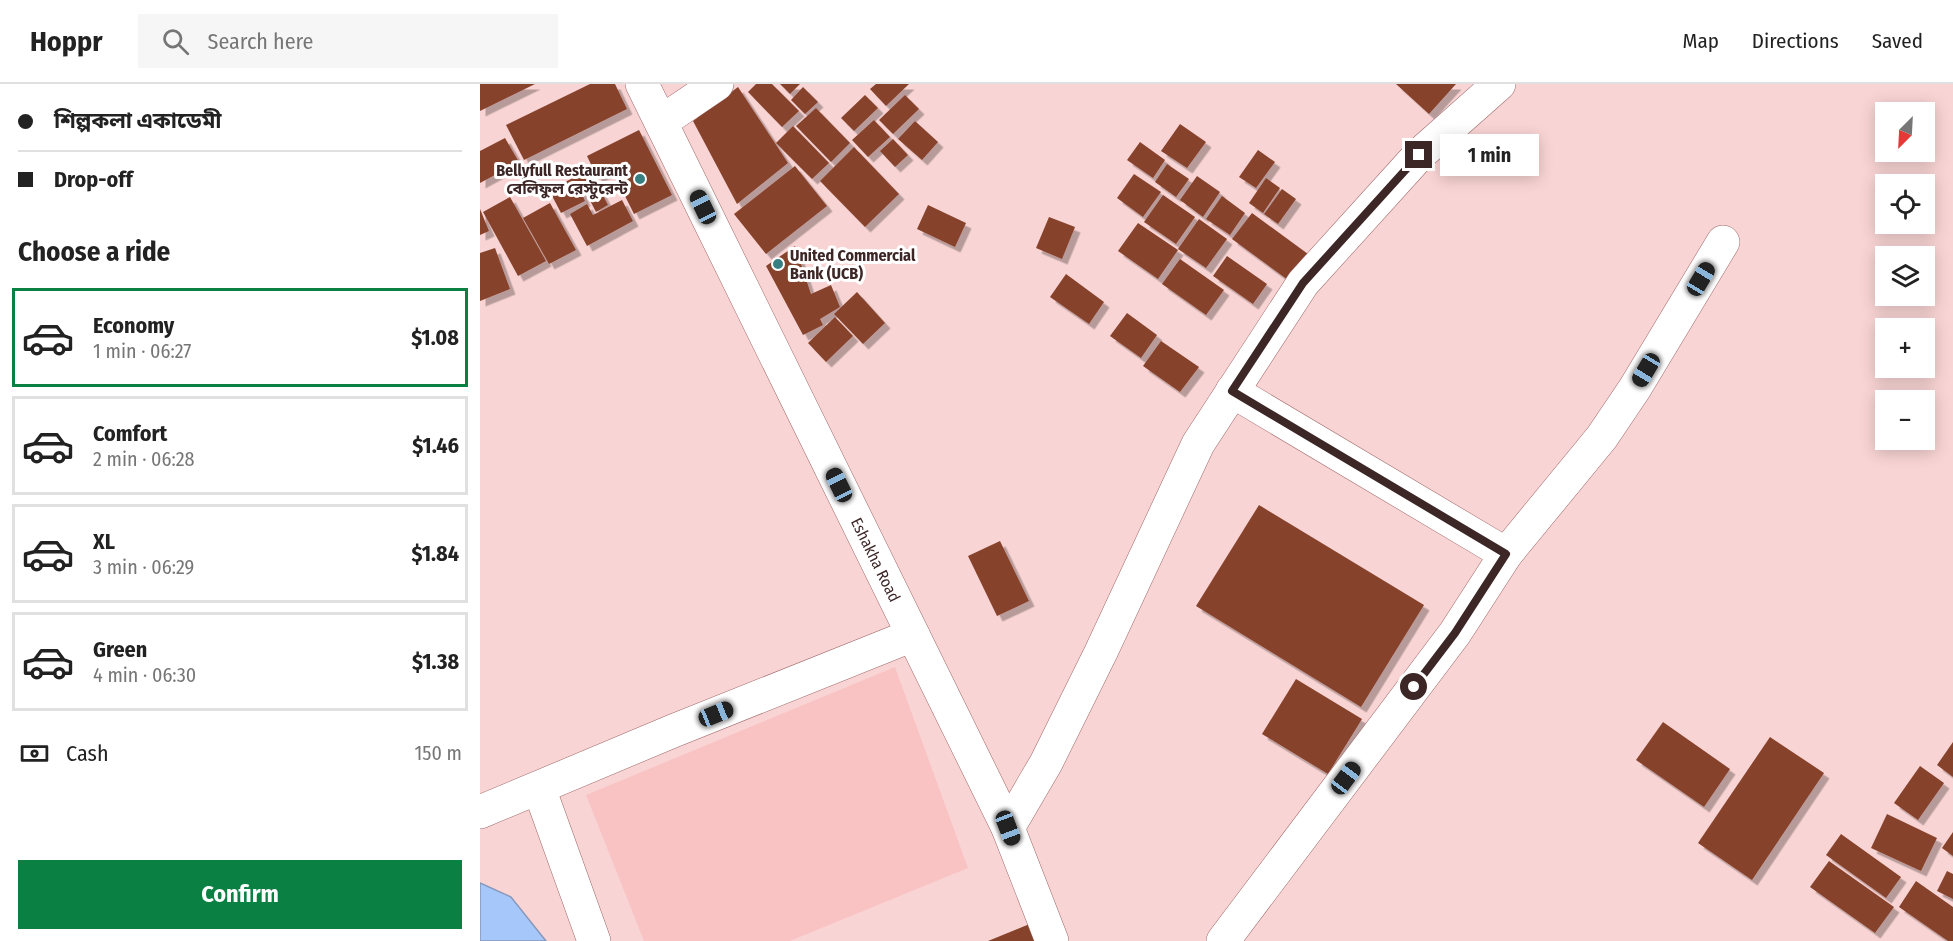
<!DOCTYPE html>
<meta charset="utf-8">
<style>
:root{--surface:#fff;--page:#f6f6f6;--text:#222;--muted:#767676;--line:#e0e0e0;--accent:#0b8043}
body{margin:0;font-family:"Fira Sans Condensed","Noto Sans Bengali",sans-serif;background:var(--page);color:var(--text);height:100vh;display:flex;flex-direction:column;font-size:22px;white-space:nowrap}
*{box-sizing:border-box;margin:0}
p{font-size:20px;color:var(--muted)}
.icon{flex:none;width:33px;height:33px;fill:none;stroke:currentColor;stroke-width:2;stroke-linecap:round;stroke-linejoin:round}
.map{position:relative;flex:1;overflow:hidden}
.sheet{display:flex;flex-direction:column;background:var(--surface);width:480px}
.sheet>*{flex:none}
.banner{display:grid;align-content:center;height:132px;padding:0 18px;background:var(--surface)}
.needle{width:39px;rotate:204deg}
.buttons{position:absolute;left:1395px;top:18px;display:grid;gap:12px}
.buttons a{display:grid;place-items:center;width:60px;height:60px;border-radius:0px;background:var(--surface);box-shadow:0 3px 15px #0003;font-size:30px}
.end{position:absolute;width:27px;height:27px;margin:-14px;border:8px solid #3d2626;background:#fff;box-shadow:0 0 0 3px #fff}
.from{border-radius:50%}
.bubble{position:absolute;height:42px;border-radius:0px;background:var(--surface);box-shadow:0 3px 15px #0003;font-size:20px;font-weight:700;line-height:42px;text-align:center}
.car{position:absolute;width:18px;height:36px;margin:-18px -9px;border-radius:8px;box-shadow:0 0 4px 2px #0007;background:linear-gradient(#222 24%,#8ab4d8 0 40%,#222 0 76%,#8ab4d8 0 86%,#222 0)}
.banner b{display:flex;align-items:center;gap:21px;height:57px;font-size:22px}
.banner b+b{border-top:2px solid var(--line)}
.banner i{width:15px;height:15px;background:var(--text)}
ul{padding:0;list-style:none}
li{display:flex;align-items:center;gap:18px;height:99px;margin:0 12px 9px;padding:0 6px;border:3px solid var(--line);border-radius:0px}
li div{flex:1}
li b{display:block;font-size:22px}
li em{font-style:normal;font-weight:700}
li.on{border-color:var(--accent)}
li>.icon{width:54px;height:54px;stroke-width:1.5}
h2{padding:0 18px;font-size:27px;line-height:72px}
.pay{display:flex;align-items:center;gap:15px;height:66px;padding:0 18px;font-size:22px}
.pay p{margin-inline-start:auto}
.primary-button{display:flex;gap:12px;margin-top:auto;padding:12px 18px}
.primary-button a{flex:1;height:69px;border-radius:0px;background:var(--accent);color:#fff;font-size:24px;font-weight:700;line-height:69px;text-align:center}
header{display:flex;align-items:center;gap:36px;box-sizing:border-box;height:84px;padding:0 30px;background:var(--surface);border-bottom:2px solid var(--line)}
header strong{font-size:28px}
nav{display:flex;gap:33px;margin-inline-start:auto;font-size:21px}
.search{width:420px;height:54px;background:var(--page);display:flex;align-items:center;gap:15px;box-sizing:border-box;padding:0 21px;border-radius:0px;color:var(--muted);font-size:22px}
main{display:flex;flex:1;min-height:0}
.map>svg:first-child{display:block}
</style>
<header>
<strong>Hoppr</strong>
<div class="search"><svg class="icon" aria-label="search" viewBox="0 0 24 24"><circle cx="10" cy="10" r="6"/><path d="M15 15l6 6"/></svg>Search here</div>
<nav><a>Map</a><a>Directions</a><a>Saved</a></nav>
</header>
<main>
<section class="sheet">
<div class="banner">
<b><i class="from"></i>শিল্পকলা একাডেমী</b>
<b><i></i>Drop-off</b>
</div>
<h2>Choose a ride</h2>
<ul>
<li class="on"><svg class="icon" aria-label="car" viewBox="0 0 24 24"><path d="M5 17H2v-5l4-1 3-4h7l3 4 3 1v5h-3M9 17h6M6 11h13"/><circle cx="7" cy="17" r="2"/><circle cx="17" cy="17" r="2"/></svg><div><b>Economy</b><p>1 min · 06:27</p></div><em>$1.08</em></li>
<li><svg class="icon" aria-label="car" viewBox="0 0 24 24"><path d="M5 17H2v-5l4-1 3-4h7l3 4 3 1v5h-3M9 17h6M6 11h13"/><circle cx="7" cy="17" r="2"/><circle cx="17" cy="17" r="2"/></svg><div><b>Comfort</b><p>2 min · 06:28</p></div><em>$1.46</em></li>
<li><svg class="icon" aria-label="car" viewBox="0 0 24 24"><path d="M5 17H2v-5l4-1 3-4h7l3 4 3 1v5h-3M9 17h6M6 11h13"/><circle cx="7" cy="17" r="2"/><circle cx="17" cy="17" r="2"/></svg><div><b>XL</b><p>3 min · 06:29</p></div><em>$1.84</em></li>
<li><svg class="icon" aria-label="car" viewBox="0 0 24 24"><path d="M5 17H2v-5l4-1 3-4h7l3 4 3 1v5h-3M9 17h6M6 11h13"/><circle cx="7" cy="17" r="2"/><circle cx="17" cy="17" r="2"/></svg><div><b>Green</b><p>4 min · 06:30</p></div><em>$1.38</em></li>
</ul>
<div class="pay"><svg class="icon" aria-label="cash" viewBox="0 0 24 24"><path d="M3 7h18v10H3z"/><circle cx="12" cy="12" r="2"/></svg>Cash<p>150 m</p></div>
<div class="primary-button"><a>Confirm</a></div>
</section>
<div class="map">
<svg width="1473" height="857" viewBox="0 0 1473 857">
<defs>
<filter id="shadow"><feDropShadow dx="5.5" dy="5.5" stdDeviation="0" flood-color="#0004"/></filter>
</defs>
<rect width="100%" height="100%" fill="#f9d4d4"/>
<!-- built -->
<path fill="#fac3c3" d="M 415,583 L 488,784 L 310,857 L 164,857 L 106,711 Z"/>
<!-- water -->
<path fill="#a6c7fa" stroke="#8697ba" stroke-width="1.5" d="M 0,799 L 31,813 L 66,857 L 0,857 Z"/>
<!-- building -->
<g fill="#86422c" filter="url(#shadow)">
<path d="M 0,0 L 55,0 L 0,27 Z"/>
<path d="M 110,0 L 135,0 L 147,25 L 44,76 L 26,41 Z"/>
<path d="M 276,0 L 292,0 L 319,27 L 302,43 L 268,8 Z"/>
<path d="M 300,0 L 320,0 L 310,10 Z"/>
<path d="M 396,0 L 429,0 L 406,22 L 390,5 Z"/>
<path d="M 916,0 L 976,0 L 949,30 Z"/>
<path d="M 258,3 L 308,79 L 257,120 L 213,37 Z"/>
<path d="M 323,3 L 338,18 L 325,30 L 311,16 Z"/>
<path d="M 385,11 L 398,24 L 374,47 L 361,34 Z"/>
<path d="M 425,11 L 439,25 L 413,50 L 399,36 Z"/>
<path d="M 336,24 L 370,59 L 351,78 L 316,42 Z"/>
<path d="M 394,36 L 410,53 L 388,73 L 372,56 Z"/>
<path d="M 435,37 L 458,58 L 442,76 L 418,55 Z"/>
<path d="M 700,40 L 726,58 L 707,84 L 681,67 Z"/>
<path d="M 313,42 L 349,79 L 332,95 L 296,59 Z"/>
<path d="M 159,46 L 192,111 L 154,130 L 132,86 L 117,93 L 107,72 Z"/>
<path d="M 25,54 L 39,78 L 0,99 L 0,67 Z"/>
<path d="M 413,55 L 428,71 L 415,83 L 400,67 Z"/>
<path d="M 660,58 L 685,76 L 673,94 L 647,76 Z"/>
<path d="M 374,63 L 419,110 L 385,143 L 340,97 Z"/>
<path d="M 778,66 L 795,78 L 776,104 L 759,93 Z"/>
<path d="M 687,80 L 709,95 L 696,113 L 675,98 Z"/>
<path d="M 315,82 L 347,122 L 286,170 L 254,130 Z"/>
<path d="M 105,88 L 110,97 L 99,103 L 105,117 L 81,129 L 69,106 Z"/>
<path d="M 654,90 L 681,108 L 663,133 L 637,114 Z"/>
<path d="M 717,92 L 740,108 L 723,133 L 700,116 Z"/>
<path d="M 786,94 L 800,104 L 783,129 L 769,119 Z"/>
<path d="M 116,98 L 128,121 L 116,128 L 104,105 Z"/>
<path d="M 802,105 L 816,115 L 798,140 L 784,130 Z"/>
<path d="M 683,111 L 715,133 L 696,160 L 664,138 Z"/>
<path d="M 742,112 L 765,129 L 750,151 L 726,135 Z"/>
<path d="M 30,113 L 66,177 L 38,192 L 3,128 Z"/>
<path d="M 142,116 L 153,137 L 107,162 L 90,130 L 107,120 L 113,131 Z"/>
<path d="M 70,119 L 96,166 L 69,180 L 43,134 Z"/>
<path d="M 448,121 L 486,139 L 475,163 L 437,145 Z"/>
<path d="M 0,125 L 9,147 L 0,151 Z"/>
<path d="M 772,129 L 828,170 L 808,196 L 752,155 Z"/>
<path d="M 569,133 L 595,143 L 582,175 L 556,164 Z"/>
<path d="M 719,135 L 747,155 L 726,184 L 698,165 Z"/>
<path d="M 658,139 L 698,166 L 678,195 L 638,167 Z"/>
<path d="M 315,162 L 331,210 L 351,201 L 360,223 L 340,235 L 343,241 L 323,251 L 286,182 Z"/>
<path d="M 15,164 L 30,205 L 0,217 L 0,169 Z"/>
<path d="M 747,172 L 787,200 L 773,220 L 733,192 Z"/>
<path d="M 700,175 L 744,206 L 726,231 L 682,200 Z"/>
<path d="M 586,190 L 624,218 L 609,240 L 570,213 Z"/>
<path d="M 377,208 L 405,239 L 383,260 L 354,230 Z"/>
<path d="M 647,229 L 677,251 L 661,274 L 630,252 Z"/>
<path d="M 355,233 L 373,252 L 346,278 L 328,259 Z"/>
<path d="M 681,257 L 719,283 L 700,308 L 663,282 Z"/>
<path d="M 779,421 L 944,521 L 881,623 L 716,522 Z"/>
<path d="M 520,457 L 549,517 L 517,532 L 488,472 Z"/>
<path d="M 816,595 L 882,635 L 848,690 L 782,650 Z"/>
<path d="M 1183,638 L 1250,685 L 1224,723 L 1156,676 Z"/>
<path d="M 1290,653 L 1344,689 L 1272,796 L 1218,759 Z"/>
<path d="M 1473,658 L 1473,693 L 1457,681 Z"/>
<path d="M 1440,682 L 1464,699 L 1438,736 L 1414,719 Z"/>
<path d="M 1407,730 L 1457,754 L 1441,787 L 1391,764 Z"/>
<path d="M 1473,748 L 1473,772 L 1462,764 Z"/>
<path d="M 1361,750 L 1421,793 L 1406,814 L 1346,771 Z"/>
<path d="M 1349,777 L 1414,823 L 1395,849 L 1330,803 Z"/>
<path d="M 1467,787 L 1473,790 L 1473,815 L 1457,807 Z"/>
<path d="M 1436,797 L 1473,823 L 1473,857 L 1468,857 L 1419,823 Z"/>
<path d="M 552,839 L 560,857 L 508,857 Z"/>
</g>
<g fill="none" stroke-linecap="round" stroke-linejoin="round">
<!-- minor casing -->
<g stroke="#9f696a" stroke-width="34">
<g id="minor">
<path id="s1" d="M 162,0 L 528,744"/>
<path d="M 181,38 L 237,0"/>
<path d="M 752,307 L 1026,470"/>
<path d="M 59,704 L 114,857"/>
<path d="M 0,728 L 193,647 L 433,551"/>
<path d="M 743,857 L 975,549 L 1026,470 L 1122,353 L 1155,304 L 1243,158"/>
</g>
</g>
<!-- major casing -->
<g stroke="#9f696a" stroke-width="34">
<path id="major" d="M 572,857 L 528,744 L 566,679 L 621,568 L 718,360 L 823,199 L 939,71 L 1019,0"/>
</g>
<!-- minor -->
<use href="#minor" stroke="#fff" stroke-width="33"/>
<!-- major -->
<use href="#major" stroke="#fff" stroke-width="33"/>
</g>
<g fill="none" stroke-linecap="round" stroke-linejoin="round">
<!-- route -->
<path stroke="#3d2626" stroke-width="8" d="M 934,603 L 975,549 L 1026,470 L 752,307 L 823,199 L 939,71"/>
</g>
<!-- markers -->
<g fill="#377f82" stroke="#fff" stroke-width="2">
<circle cx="160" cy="95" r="6"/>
<circle cx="298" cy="180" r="6"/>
</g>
<g text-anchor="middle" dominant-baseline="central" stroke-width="6" stroke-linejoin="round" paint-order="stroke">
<!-- poi labels -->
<g font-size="16" font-weight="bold" fill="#3d2626" stroke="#fff" text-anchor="end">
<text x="148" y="86">Bellyfull Restaurant<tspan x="148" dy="18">বেলিফুল রেস্টুরেন্ট</tspan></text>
<text x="310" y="171" text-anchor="start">United Commercial<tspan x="310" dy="18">Bank (UCB)</tspan></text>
</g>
<!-- street labels -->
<g font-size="16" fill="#3d2626" stroke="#fff">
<text stroke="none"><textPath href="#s1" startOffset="530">Eshakha Road</textPath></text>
</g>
</g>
</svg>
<div class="buttons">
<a><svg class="needle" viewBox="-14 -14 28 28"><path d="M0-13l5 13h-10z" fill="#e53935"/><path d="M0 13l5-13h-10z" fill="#767676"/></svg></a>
<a><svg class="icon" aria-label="locate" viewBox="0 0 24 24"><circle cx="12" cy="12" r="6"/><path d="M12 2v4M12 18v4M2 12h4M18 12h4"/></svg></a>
<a><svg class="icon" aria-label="layers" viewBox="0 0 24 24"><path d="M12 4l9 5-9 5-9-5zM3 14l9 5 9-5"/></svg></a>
<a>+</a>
<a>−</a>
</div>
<i class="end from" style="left:934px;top:603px"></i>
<i class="end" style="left:939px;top:71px"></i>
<div class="bubble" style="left:960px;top:50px;width:99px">1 min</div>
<i class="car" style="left:223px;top:123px;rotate:334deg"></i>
<i class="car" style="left:1221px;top:195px;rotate:31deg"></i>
<i class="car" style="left:1166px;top:286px;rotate:211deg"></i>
<i class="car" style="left:359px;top:401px;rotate:334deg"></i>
<i class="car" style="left:236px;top:630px;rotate:68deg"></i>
<i class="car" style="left:866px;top:694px;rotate:37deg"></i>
<i class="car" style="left:528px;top:744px;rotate:159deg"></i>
</div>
</main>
